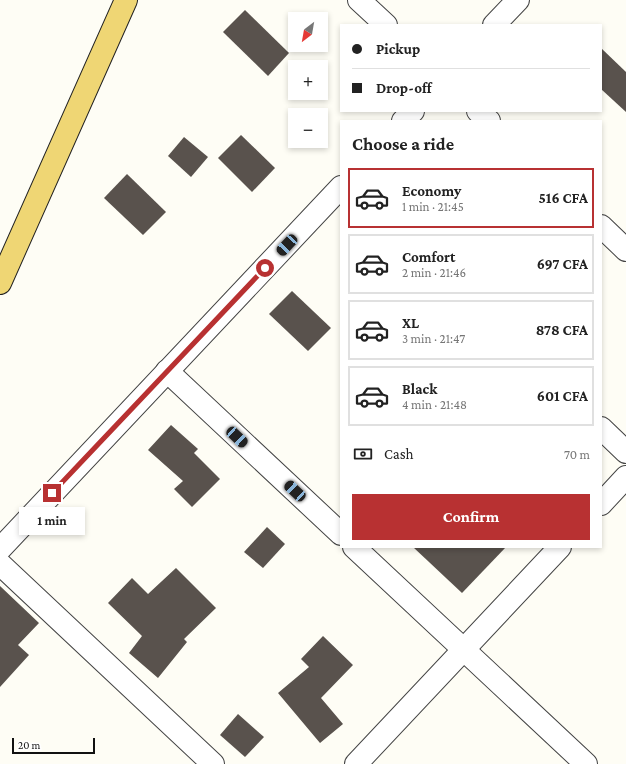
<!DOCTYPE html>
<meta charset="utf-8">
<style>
:root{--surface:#fff;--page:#f6f6f6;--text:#222;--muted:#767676;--line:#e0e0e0;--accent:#b83132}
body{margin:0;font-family:"Crimson Pro",serif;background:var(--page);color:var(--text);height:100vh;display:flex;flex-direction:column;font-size:15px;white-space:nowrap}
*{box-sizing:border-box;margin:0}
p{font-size:13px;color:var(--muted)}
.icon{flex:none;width:22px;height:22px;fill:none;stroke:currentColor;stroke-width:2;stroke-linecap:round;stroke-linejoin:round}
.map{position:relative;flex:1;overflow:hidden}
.side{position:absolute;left:340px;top:120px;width:262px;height:428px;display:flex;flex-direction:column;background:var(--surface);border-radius:0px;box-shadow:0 2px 6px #0003}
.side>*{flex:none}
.top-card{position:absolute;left:340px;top:24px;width:262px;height:88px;border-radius:0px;box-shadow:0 2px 6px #0003;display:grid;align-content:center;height:88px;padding:0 12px;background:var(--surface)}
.needle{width:26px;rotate:211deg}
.fabs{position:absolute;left:288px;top:12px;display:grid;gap:8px}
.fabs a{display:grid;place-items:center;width:40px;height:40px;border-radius:0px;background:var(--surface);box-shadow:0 2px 6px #0003;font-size:20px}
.scale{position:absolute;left:12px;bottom:10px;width:83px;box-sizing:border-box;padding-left:4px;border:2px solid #111;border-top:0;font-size:11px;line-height:14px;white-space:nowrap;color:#111;-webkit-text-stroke:3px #fff;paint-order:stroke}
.end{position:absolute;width:18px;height:18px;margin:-9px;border:5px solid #b83132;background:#fff;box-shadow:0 0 0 2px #fff}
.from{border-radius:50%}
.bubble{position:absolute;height:28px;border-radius:0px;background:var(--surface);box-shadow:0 2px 6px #0003;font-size:13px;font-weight:700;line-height:28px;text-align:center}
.car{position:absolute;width:12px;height:24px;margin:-12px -6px;border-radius:5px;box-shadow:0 0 3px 1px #0007;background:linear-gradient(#222 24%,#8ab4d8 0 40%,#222 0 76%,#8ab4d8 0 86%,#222 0)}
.top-card b{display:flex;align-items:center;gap:14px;height:38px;font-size:15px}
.top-card b+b{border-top:1px solid var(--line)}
.top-card i{width:10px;height:10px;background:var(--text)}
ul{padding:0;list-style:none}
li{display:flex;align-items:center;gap:12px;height:60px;margin:0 8px 6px;padding:0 4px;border:2px solid var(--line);border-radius:0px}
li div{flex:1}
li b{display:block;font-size:15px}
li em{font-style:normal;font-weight:700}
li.active{border-color:var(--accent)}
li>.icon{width:36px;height:36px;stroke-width:1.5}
h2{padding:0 12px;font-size:18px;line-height:48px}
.pay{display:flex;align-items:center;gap:10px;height:44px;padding:0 12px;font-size:15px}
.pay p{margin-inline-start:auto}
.button{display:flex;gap:8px;margin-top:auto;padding:8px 12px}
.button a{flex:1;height:46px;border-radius:0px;background:var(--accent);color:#fff;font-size:16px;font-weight:700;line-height:46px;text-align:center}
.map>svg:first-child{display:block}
</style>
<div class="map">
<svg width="626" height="764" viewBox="0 0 626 764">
<rect width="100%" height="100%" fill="#fefdf5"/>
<!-- building -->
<g fill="#59524d">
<path d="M 245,10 L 289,53 L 268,76 L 223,32 Z"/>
<path d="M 601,48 L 626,72 L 626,112 L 601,89 Z"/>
<path d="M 241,135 L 275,168 L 252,192 L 218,158 Z"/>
<path d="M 184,137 L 208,157 L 191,177 L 168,156 Z"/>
<path d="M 127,174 L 166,212 L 143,235 L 104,198 Z"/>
<path d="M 292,291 L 331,328 L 308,351 L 269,314 Z"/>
<path d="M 171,425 L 198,449 L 194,453 L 220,479 L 192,507 L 174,489 L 183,481 L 148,450 Z"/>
<path d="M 267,527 L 285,544 L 263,568 L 244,552 Z"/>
<path d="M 413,547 L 506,547 L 462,593 Z"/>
<path d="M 176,568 L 216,608 L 184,639 L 187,642 L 158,678 L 129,653 L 142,636 L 108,603 L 132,578 L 148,594 Z"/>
<path d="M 0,586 L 39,623 L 18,645 L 29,655 L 0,687 Z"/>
<path d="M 323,636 L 353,665 L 321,698 L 343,724 L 320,743 L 278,693 L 309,667 L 301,659 Z"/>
<path d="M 238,714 L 264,737 L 245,757 L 220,735 Z"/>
</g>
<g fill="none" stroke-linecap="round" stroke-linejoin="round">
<!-- street casing -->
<g stroke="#444" stroke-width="24">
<g id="street">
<path d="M 359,0 L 386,25"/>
<path d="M 494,25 L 518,0"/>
<path d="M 478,111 L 489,121"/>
<path d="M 403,121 L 413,111"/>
<path d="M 601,226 L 626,250"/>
<path d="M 167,371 L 341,534"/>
<path d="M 601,428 L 626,452"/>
<path d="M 601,504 L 626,477"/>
<path d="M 354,547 L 586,764"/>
<path d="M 0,549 L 341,187"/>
<path d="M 0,564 L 213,764"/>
<path d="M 356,764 L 560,547"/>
</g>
</g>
<!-- primary casing -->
<g stroke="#222" stroke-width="24">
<path id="primary" d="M 0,283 L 126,0"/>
</g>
<!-- street -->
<use href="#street" stroke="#fff" stroke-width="22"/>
<!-- primary -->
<use href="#primary" stroke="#efd674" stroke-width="22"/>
</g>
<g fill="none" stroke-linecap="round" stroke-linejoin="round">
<!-- route -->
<path stroke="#b83132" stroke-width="5" d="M 52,493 L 265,268"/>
</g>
</svg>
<div class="fabs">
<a><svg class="needle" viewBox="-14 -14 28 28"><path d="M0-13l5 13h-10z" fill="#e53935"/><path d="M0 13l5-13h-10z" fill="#767676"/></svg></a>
<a>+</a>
<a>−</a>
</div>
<div class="scale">20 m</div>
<i class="end from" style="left:265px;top:268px"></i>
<i class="end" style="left:52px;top:493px"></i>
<div class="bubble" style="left:19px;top:507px;width:66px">1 min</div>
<i class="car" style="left:287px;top:245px;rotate:223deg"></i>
<i class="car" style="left:237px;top:437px;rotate:133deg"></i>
<i class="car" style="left:295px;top:491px;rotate:313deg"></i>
<div class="top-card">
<b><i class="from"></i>Pickup</b>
<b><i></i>Drop-off</b>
</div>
<section class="side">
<h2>Choose a ride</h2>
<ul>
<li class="active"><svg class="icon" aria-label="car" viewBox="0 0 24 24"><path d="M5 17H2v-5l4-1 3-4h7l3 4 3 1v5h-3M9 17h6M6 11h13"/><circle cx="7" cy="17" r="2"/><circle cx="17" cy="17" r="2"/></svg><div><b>Economy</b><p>1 min · 21:45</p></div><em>516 CFA</em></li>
<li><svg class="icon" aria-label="car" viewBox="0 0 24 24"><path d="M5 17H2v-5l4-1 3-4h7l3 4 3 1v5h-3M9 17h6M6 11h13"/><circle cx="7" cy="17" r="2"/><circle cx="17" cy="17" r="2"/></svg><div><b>Comfort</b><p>2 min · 21:46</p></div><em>697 CFA</em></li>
<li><svg class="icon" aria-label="car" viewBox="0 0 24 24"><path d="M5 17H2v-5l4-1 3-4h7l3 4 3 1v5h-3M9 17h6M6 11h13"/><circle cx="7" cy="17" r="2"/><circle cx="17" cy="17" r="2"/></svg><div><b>XL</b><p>3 min · 21:47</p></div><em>878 CFA</em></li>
<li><svg class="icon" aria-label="car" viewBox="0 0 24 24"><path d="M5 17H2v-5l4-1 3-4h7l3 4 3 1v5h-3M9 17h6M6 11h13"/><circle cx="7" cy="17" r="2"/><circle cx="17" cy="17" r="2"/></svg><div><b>Black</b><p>4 min · 21:48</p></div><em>601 CFA</em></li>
</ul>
<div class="pay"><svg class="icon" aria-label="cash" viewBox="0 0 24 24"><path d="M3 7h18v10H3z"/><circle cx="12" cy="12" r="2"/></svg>Cash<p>70 m</p></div>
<div class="button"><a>Confirm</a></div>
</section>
</div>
